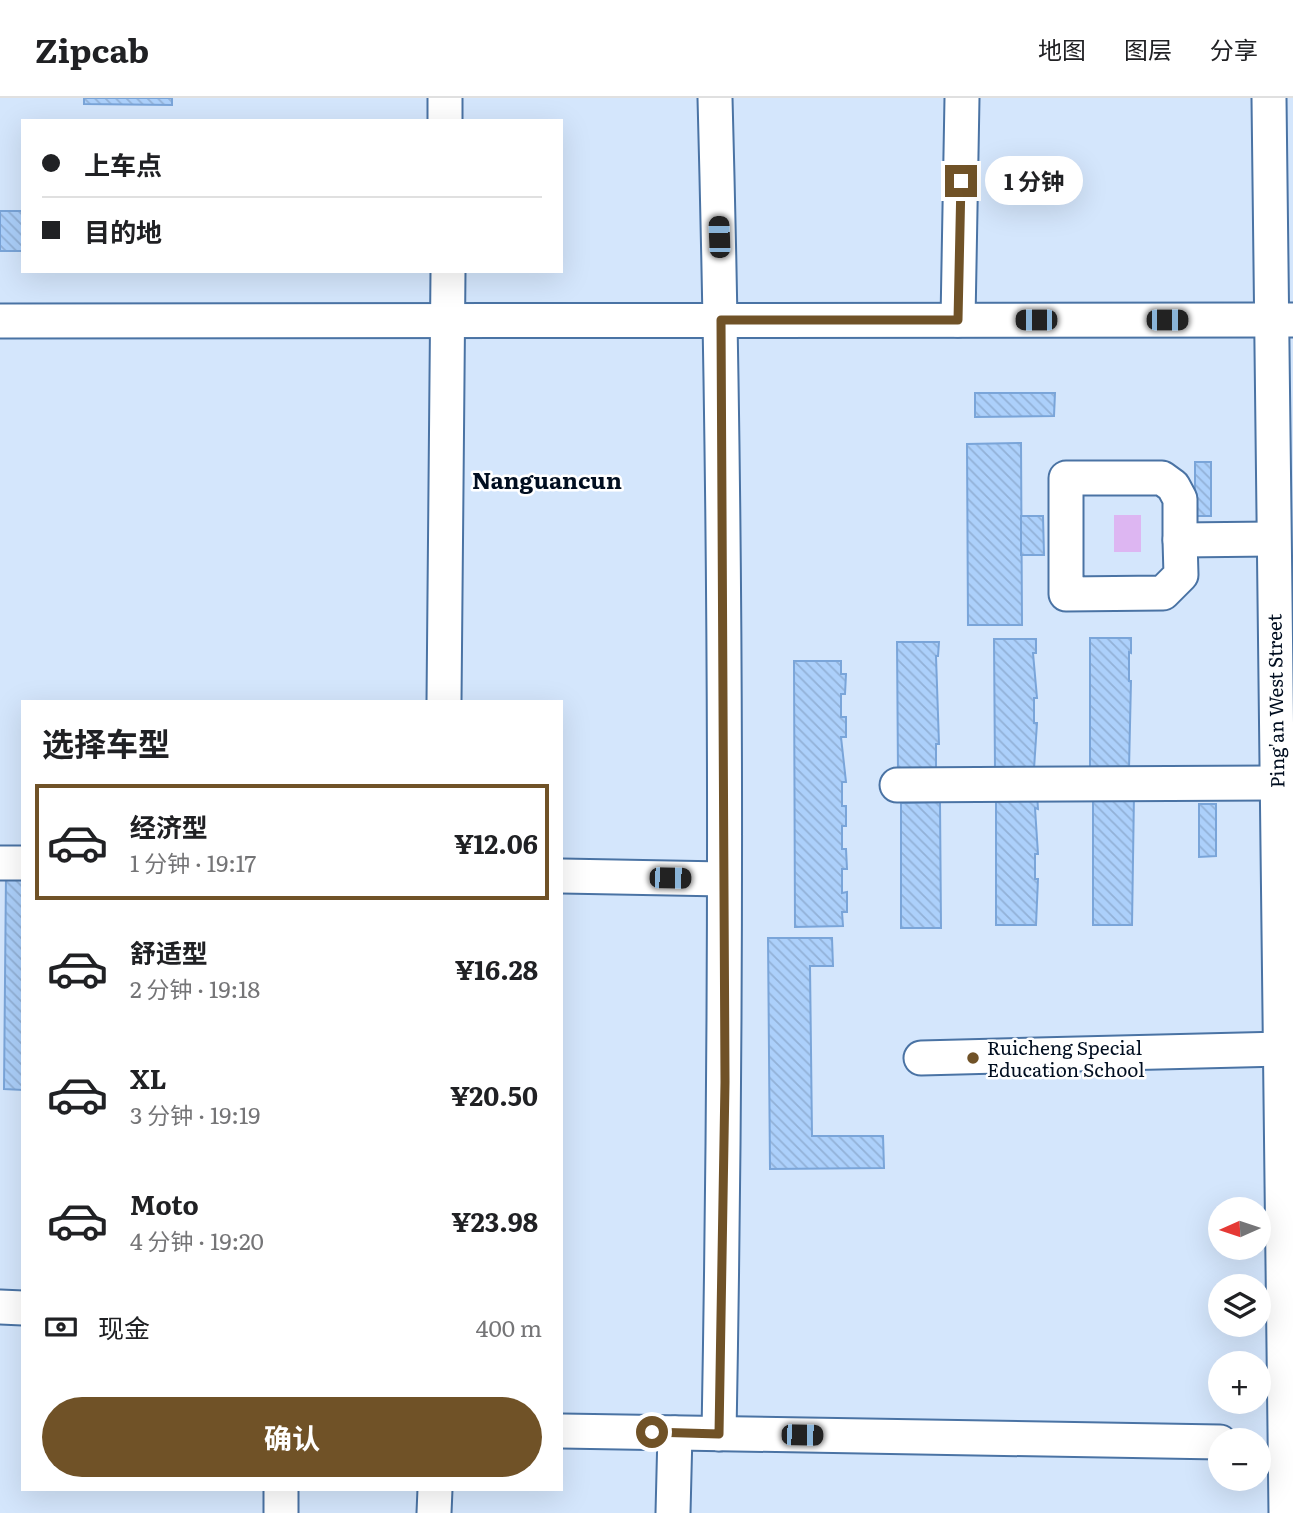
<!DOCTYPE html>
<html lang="zh">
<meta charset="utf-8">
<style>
:root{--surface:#fff;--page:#f6f6f6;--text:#202124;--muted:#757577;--line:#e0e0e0;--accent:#705227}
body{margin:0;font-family:Literata,"Noto Sans SC",serif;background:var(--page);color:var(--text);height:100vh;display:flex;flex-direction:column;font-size:26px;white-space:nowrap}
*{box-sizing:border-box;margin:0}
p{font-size:23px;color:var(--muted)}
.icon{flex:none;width:38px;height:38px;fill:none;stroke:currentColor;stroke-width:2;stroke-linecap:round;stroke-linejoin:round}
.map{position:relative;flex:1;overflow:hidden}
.panel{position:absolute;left:21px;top:602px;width:542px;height:791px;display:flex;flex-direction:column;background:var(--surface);border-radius:0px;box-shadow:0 7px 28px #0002}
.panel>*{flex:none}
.top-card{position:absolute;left:21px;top:21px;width:542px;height:154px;border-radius:0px;box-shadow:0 7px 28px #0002;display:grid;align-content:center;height:154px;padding:0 21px;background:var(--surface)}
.needle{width:46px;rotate:267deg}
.tools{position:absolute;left:1208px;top:1099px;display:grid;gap:14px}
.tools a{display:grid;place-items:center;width:63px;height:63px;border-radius:50%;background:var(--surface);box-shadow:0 7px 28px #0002;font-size:35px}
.end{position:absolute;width:32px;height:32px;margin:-16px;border:9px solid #705227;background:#fff;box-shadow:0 0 0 4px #fff}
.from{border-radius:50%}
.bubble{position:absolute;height:49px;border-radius:24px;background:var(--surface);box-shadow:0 7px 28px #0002;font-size:23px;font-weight:700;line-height:49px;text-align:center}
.car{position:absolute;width:21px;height:42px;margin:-21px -10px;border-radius:9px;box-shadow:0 0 5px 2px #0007;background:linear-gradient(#222 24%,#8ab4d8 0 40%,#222 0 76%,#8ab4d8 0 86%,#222 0)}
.top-card b{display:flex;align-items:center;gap:24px;height:66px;font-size:26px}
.top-card b+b{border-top:2px solid var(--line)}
.top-card i{width:18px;height:18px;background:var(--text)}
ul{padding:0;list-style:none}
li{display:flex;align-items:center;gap:21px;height:116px;margin:0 14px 10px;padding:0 7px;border:4px solid transparent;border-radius:0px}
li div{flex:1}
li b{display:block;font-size:26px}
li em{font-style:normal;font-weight:700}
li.current{border-color:var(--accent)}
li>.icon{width:63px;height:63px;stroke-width:1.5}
h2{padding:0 21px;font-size:32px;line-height:84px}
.pay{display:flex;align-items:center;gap:18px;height:77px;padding:0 21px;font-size:26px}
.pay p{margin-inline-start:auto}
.primary-button{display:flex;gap:14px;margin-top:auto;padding:14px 21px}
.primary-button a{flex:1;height:80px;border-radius:42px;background:var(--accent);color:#fff;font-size:28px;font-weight:700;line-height:80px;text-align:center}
header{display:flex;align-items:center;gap:42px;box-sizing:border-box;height:98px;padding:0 35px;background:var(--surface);border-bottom:2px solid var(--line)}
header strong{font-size:33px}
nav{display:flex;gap:38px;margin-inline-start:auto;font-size:24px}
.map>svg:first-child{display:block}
</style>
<header>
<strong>Zipcab</strong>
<nav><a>地图</a><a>图层</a><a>分享</a></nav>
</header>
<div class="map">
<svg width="1293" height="1415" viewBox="0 0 1293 1415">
<defs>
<pattern id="building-back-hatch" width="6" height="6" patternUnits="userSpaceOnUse" patternTransform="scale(1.75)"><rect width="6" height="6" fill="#acd0fb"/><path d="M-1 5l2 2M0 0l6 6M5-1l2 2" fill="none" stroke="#92b1d7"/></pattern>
</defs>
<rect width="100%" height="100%" fill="#d4e6fc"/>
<!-- water -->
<rect fill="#ddb6f2" x="1114" y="417" width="27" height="37"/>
<!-- building -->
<g fill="url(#building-back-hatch)" stroke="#7aa5d9" stroke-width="2">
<path d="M 84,0 L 172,0 L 172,7 L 84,6 Z"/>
<rect x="0" y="113" width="23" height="40"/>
<path d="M 975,295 L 1055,295 L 1054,318 L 975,319 Z"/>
<path d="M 1021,345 L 1022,527 L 968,527 L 967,346 Z"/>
<rect x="1195" y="364" width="16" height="54"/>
<path d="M 1021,418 L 1043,418 L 1044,457 L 1021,457 Z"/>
<path d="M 1090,540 L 1131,540 L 1131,555 L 1129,554 L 1129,583 L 1131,583 L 1129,671 L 1090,671 Z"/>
<path d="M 994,541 L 1036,541 L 1036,555 L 1033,555 L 1037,600 L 1034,600 L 1034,625 L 1037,625 L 1034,671 L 995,672 Z"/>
<path d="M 897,544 L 939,544 L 938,558 L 936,558 L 939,646 L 936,646 L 936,674 L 898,675 Z"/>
<path d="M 794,563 L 841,563 L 841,576 L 846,576 L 845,596 L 841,596 L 841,619 L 846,619 L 846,639 L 841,639 L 846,684 L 842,684 L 842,708 L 846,708 L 846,728 L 842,728 L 842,751 L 846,751 L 847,771 L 842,771 L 842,795 L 847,794 L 847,814 L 842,814 L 843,828 L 795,829 Z"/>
<path d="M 996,696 L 1037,696 L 1038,711 L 1035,710 L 1038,756 L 1035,756 L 1035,781 L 1038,781 L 1036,827 L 996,827 Z"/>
<path d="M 1093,696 L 1134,696 L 1132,827 L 1093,827 Z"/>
<path d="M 940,704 L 941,830 L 901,830 L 901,705 Z"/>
<path d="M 1199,706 L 1216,706 L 1216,758 L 1199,759 Z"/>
<path d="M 6,777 L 23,777 L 23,992 L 4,991 Z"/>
<path d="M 768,840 L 832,840 L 833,868 L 810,868 L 812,1038 L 883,1038 L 884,1070 L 770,1071 Z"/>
</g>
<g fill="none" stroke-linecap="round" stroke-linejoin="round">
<!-- minor casing -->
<g stroke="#4a73a4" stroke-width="37">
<g id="minor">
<path d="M 445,0 L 445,23"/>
<path d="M 715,0 C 727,445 727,891 719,1336"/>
<path d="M 1269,0 L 1286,1415"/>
<path d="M 958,222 L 962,0"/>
<path d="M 0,223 L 1293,222"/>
<path d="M 1066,380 L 1162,380 L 1173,388 L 1180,401 L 1180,442 L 1181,477 L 1163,495 L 1066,496 Z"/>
<path d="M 1180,442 L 1273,441"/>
<path d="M 444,604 L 448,173"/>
<path d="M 897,687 L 1276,685"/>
<path d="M 0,765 L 23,765"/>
<path d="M 562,778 L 724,781"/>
<path d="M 921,960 L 1278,951"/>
<path d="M 0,1209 L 23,1210"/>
<path d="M 562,1333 L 1220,1344"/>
<path d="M 281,1415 L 281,1391"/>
<path d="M 434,1415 L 435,1391"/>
<path d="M 673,1415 L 675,1335"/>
</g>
</g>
<!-- minor -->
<use href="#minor" stroke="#fff" stroke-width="33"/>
</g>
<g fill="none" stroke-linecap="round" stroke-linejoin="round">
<!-- route -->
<path stroke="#705227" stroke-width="9" d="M 652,1334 L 719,1336 L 725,984 L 721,222 L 958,222 L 961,83"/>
</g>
<!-- markers -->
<circle fill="#705227" stroke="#fff" stroke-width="2.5" cx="973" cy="960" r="7"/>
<g text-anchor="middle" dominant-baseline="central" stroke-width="5" stroke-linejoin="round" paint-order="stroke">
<!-- street labels -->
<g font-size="19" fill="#010e20" stroke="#fff">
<text transform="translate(1275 603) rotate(-91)">Ping'an West Street</text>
</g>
<!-- poi labels -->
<g font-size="19" fill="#010e20" stroke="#fff" text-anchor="start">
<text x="987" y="949">Ruicheng Special<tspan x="987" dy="22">Education School</tspan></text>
</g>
<!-- quarter labels -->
<g font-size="23" font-weight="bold" fill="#010e20" stroke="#fff">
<text x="547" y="381">Nanguancun</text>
</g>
</g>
</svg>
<div class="tools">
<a><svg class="needle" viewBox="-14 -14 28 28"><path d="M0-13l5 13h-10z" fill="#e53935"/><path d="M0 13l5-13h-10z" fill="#757577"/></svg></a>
<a><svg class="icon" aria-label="layers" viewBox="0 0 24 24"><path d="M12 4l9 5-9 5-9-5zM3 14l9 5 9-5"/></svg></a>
<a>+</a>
<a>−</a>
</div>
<i class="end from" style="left:652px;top:1334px"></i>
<i class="end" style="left:961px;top:83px"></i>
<div class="bubble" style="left:985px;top:58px;width:98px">1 分钟</div>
<i class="car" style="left:719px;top:139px;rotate:358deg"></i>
<i class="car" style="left:1036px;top:222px;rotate:270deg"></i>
<i class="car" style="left:1167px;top:222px;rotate:90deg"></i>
<i class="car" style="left:670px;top:780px;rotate:91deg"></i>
<i class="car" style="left:802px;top:1337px;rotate:91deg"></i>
<div class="top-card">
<b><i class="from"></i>上车点</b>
<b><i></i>目的地</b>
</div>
<section class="panel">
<h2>选择车型</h2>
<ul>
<li class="current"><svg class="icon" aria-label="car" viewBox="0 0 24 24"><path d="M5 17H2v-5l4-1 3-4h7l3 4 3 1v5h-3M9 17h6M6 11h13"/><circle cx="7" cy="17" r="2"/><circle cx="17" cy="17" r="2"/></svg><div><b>经济型</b><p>1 分钟 · 19:17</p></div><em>¥12.06</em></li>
<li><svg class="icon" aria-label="car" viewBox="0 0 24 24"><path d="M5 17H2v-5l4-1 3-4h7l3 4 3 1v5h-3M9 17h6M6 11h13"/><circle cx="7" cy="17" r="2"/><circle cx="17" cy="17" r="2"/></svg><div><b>舒适型</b><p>2 分钟 · 19:18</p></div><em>¥16.28</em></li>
<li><svg class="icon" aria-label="car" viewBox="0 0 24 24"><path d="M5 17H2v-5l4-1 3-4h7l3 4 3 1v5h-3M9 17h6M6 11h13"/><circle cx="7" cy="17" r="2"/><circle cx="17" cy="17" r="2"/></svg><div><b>XL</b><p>3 分钟 · 19:19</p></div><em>¥20.50</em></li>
<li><svg class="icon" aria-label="car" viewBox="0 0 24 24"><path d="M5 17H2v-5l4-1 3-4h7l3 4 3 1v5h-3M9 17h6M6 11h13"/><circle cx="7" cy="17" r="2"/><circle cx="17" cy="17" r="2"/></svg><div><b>Moto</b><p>4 分钟 · 19:20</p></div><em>¥23.98</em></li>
</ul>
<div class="pay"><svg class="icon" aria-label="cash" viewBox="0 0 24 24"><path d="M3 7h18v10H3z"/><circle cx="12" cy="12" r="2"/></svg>现金<p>400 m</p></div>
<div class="primary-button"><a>确认</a></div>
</section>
</div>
